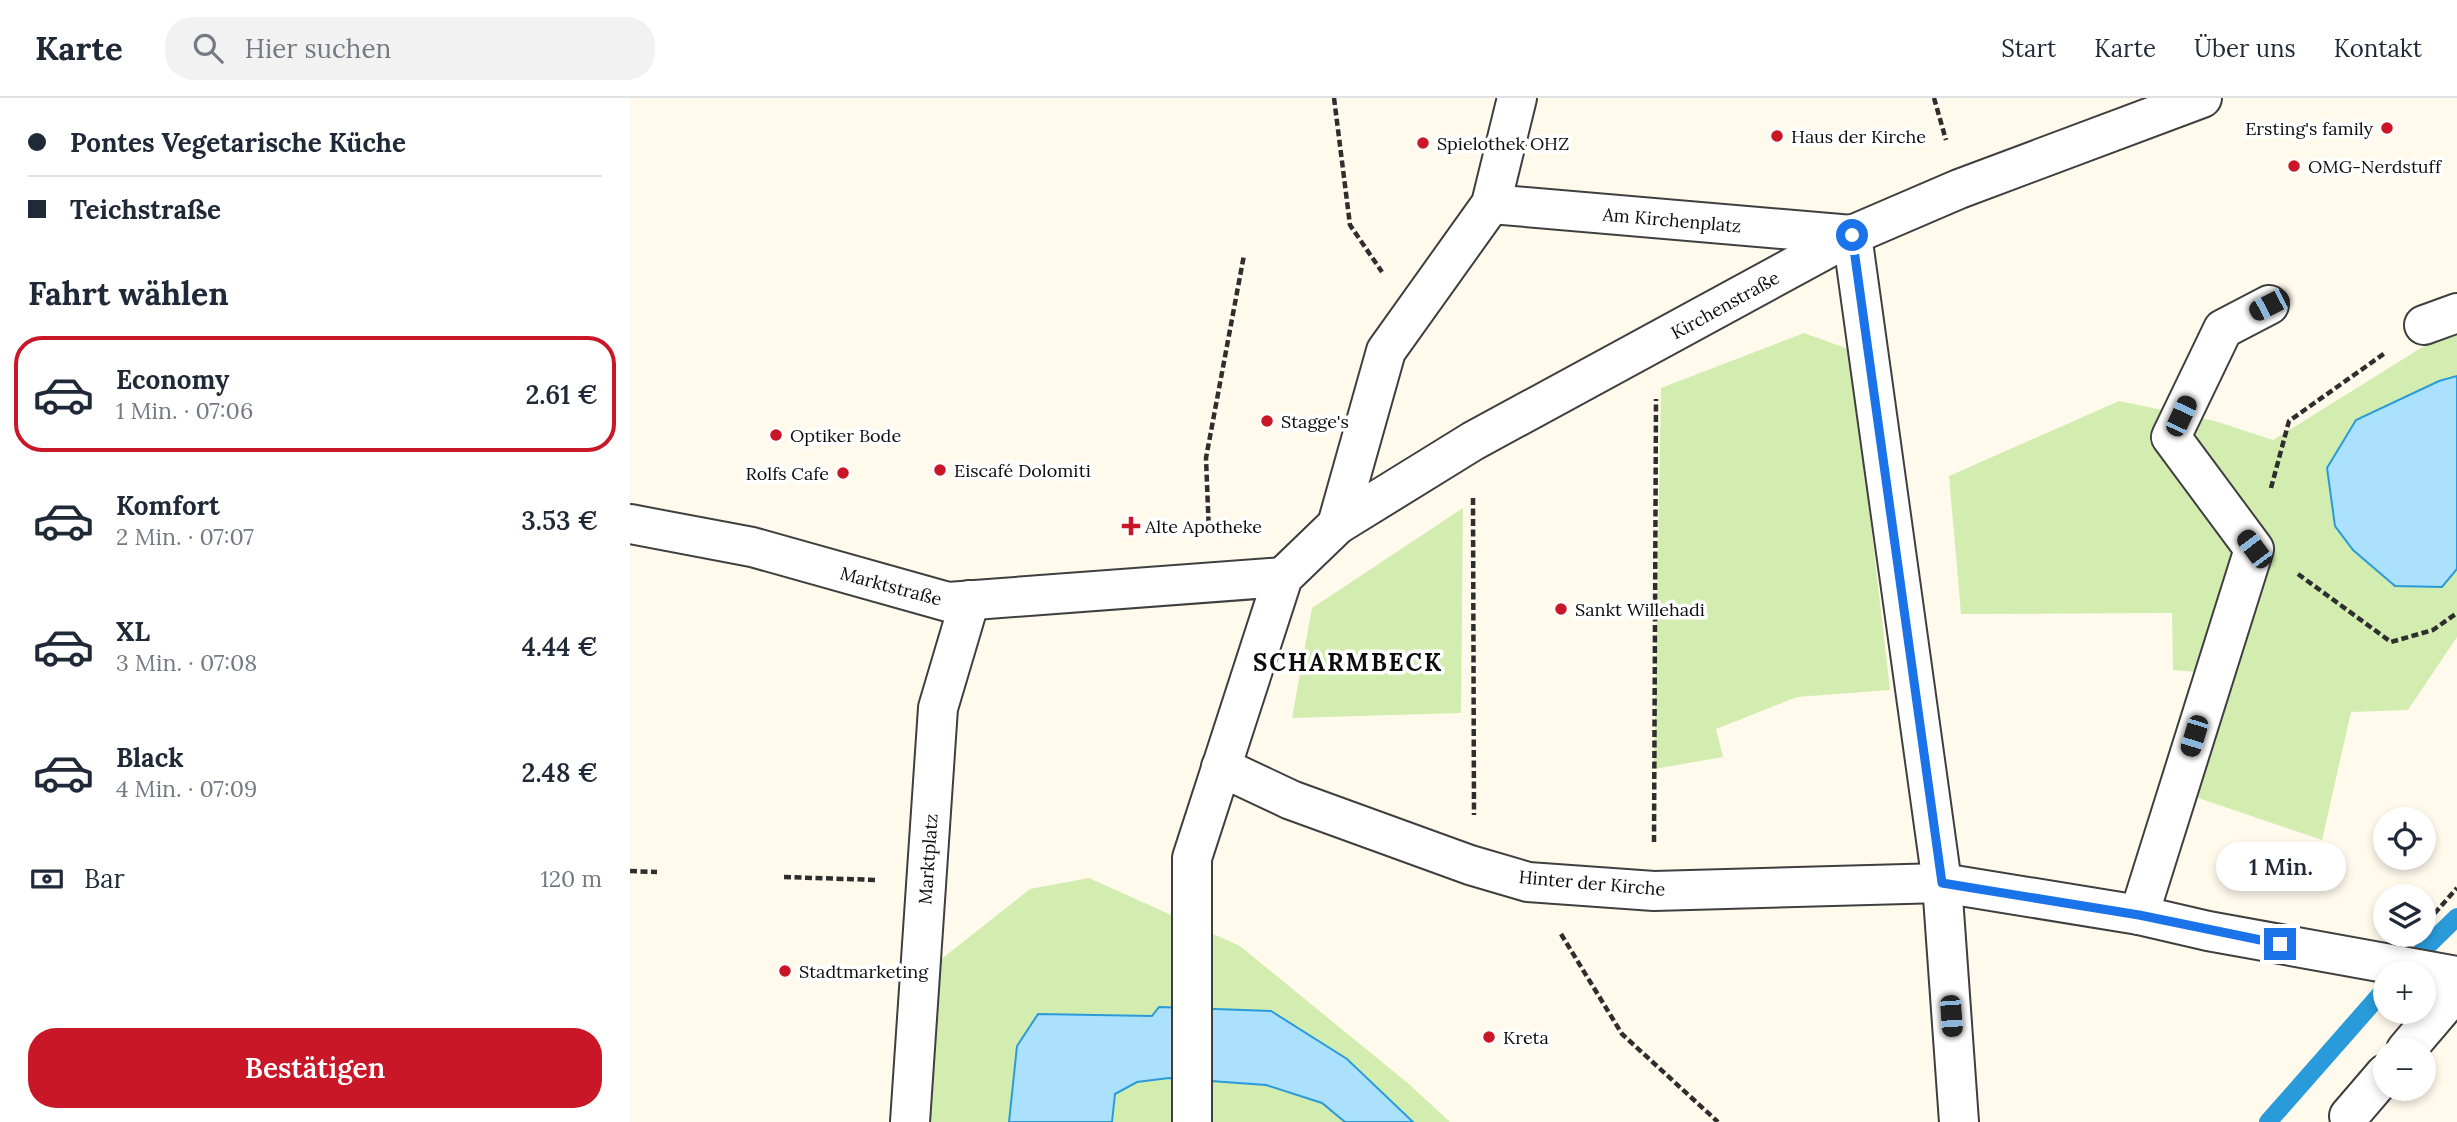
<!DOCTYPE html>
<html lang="de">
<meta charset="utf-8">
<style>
:root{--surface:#fff;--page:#f2f2f3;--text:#1f2937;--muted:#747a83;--line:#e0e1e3;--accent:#c91727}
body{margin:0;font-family:Lora,serif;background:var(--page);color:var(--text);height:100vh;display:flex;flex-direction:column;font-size:26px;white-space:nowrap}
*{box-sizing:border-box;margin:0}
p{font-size:23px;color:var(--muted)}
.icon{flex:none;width:38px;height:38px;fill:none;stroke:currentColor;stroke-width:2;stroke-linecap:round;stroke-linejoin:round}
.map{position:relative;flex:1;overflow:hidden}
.sheet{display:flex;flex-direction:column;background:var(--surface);width:630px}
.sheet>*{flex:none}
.guide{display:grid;align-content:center;height:154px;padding:0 28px;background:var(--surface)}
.controls{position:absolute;left:1743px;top:709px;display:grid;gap:14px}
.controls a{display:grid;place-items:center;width:63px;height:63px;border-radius:50%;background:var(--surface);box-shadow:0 4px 10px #0003;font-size:35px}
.end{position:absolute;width:32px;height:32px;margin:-16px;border:9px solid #1a73e8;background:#fff;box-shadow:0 0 0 4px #fff}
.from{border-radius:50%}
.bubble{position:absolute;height:49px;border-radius:24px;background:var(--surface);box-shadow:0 4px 10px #0003;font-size:23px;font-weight:600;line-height:49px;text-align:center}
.car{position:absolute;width:21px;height:42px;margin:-21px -10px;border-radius:9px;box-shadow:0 0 5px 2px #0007;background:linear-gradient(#222 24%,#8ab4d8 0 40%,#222 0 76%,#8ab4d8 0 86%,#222 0)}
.guide b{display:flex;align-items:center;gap:24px;height:66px;font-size:26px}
.guide b+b{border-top:2px solid var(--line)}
.guide i{width:18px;height:18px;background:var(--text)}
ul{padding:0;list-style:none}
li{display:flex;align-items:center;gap:21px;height:116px;margin:0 14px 10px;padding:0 14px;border:4px solid transparent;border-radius:28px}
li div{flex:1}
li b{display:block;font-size:26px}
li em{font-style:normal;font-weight:600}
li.on{border-color:var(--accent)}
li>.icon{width:63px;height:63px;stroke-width:1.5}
h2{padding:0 28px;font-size:32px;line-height:84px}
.pay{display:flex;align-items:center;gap:18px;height:77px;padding:0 28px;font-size:26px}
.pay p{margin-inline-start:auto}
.button{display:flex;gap:14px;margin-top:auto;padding:14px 28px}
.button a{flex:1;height:80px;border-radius:28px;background:var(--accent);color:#fff;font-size:28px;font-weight:600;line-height:80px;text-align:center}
header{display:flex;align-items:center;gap:42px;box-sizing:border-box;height:98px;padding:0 35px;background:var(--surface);border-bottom:2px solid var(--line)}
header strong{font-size:33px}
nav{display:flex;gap:38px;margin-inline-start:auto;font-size:24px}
.search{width:490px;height:63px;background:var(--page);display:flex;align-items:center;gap:18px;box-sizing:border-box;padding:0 24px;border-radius:28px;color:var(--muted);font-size:26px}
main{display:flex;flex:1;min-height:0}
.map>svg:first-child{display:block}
</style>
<header>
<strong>Karte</strong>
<div class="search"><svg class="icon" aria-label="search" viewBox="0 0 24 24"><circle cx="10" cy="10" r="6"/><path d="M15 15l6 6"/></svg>Hier suchen</div>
<nav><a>Start</a><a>Karte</a><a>Über uns</a><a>Kontakt</a></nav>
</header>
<main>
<section class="sheet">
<div class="guide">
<b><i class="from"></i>Pontes Vegetarische Küche</b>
<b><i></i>Teichstraße</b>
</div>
<h2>Fahrt wählen</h2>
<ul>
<li class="on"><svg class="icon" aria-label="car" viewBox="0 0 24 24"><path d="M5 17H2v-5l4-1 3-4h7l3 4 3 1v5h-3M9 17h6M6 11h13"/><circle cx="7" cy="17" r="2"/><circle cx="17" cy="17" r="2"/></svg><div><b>Economy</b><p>1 Min. · 07:06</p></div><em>2.61 €</em></li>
<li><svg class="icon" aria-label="car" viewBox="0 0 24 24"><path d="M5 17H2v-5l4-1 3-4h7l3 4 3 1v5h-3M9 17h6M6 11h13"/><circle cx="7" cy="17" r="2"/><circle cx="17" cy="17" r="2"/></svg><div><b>Komfort</b><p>2 Min. · 07:07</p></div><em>3.53 €</em></li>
<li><svg class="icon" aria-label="car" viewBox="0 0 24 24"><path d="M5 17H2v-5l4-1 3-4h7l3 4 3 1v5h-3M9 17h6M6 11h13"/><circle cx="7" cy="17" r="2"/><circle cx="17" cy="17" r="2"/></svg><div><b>XL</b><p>3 Min. · 07:08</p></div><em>4.44 €</em></li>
<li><svg class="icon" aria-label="car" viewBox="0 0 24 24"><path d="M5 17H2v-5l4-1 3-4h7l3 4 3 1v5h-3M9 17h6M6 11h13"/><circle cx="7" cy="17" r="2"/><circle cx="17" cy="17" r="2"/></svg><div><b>Black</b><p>4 Min. · 07:09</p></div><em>2.48 €</em></li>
</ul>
<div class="pay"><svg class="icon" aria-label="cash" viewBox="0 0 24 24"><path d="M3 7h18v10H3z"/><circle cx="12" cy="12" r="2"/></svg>Bar<p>120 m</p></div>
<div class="button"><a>Bestätigen</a></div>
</section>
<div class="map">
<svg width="1827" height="1024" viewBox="0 0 1827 1024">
<rect width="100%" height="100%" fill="#fffaec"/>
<!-- green -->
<g fill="#d3edb1">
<path d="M 1827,234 L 1827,278 L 1809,283 L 1812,489 L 1827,471 L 1827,539 L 1778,612 L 1721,614 L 1692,742 L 1533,688 L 1567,574 L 1543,572 L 1542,515 L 1331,516 L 1319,378 L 1489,303 L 1585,323 L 1643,342 L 1799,245 Z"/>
<path d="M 1174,235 L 1221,252 L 1260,592 L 1167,599 L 1086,631 L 1093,659 L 1024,671 L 1031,290 Z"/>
<path d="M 833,410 L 831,615 L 662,620 L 682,510 Z"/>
<path d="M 459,780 L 610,848 L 780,987 L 820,1024 L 296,1024 L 305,866 L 400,791 Z"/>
</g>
<!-- water -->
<g fill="#abe1fc" stroke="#2a9bda" stroke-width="2">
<path d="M 1827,278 L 1827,471 L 1812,489 L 1765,488 L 1723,452 L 1705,428 L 1697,370 L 1726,322 L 1809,283 Z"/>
<path d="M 529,909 L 641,913 L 717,961 L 783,1024 L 715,1024 L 692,1005 L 636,987 L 539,980 L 507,984 L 485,996 L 482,1024 L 379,1024 L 387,948 L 408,916 L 522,918 Z"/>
</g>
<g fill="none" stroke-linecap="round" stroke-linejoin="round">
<!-- stream -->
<g stroke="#2a9bda" stroke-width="18">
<path d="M 1777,868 L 1827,819"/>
<path d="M 1638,1024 L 1755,891"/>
</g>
<!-- minor casing -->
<g stroke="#3f3f3f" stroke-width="42">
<g id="minor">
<path d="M 861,106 L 1222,137 L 1312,785 L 1329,1024"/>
<path d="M 1794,227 L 1827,215"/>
<path d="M 0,426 L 122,449 L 318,504 L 653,479"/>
<path d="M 707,427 L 756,253 L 861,106 L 887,0"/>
<path d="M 591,669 L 661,702 L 840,767 L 898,784 L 1024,793 L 1312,785 L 1509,817 L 1578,833 L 1827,878"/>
<path d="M 1509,817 L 1624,451 L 1541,339 L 1593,231 L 1639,207"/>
<path d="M 1776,952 L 1827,892"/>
<path d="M 1719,1018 L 1755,976"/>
<path d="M 280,1024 L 308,610 L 340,502"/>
<path d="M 562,1024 L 562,760 L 653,479 L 707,427 L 843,343 L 1222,137 L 1329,91 L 1572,0"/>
</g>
</g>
<!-- path -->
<g stroke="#2e2e2e" stroke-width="4.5" stroke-dasharray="7 3.5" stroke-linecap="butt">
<path d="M 704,0 L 720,127 L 752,174"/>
<path d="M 1304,0 L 1316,42"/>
<path d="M 1641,390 L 1659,323 L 1755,255"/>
<path d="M 843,400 L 844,717"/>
<path d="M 579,436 L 576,360 L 614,157"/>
<path d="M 1668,476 L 1761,544 L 1803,532 L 1827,515"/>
<path d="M 1024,744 L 1026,301"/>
<path d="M 0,773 L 27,774"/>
<path d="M 154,779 L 247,782"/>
<path d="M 1795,820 L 1804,816 L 1827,790"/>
<path d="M 931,836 L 992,936 L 1088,1024"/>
</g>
<!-- minor -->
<use href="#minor" stroke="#fff" stroke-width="38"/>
</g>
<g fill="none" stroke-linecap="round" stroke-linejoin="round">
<!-- route -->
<path stroke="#1a73e8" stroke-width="9" d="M 1222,137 L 1312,785 L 1509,817 L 1650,846"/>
</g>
<!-- markers -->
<g fill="#c91727" stroke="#fff" stroke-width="2.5">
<circle cx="1757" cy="30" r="7"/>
<circle cx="1147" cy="38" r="7"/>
<circle cx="793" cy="45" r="7"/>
<circle cx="1664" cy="68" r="7"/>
<circle cx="637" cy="323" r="7"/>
<circle cx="146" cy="337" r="7"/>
<circle cx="310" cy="372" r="7"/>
<circle cx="213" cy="375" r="7"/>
<path d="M497.5 417.5h7v7h7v7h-7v7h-7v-7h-7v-7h7z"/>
<circle cx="931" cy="511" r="7"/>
<circle cx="155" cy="873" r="7"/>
<circle cx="859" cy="939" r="7"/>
</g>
<g text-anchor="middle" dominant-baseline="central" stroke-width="7" stroke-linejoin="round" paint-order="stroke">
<!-- poi labels -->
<g font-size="18" fill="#0c0c0c" stroke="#fff" text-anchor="start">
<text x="1743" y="30" text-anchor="end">Ersting's family</text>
<text x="1161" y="38">Haus der Kirche</text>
<text x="807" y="45">Spielothek OHZ</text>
<text x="1678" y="68">OMG-Nerdstuff</text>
<text x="651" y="323">Stagge's</text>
<text x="160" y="337">Optiker Bode</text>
<text x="324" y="372">Eiscafé Dolomiti</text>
<text x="199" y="375" text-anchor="end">Rolfs Cafe</text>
<text x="515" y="428">Alte Apotheke</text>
<text x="945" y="511">Sankt Willehadi</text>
<text x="169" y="873">Stadtmarketing</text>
<text x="873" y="939">Kreta</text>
</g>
<!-- street labels -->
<g font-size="18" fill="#0c0c0c" stroke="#fff">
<text transform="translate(1042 122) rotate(5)">Am Kirchenplatz</text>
<text transform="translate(1095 207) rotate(-29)">Kirchenstraße</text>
<text transform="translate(261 488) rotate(15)">Marktstraße</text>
<text transform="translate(298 761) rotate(-86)">Marktplatz</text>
<text transform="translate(962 785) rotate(5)">Hinter der Kirche</text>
</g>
<!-- district labels -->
<g font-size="24" font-weight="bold" letter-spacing="2" fill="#0c0c0c" stroke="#fff">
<text x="718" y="564">SCHARMBECK</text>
</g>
</g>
</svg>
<div class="controls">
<a><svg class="icon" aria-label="locate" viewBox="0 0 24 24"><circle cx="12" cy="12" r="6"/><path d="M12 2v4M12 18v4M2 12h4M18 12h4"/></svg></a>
<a><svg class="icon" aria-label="layers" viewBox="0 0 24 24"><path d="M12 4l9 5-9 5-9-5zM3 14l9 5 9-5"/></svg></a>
<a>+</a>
<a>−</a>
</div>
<i class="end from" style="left:1222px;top:137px"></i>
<i class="end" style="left:1650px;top:846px"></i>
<div class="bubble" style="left:1586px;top:744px;width:130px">1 Min.</div>
<i class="car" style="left:1639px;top:207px;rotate:243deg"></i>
<i class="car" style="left:1551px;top:318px;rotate:25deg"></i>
<i class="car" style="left:1624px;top:451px;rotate:323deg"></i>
<i class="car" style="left:1564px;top:638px;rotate:197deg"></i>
<i class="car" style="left:1321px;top:918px;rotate:176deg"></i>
</div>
</main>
